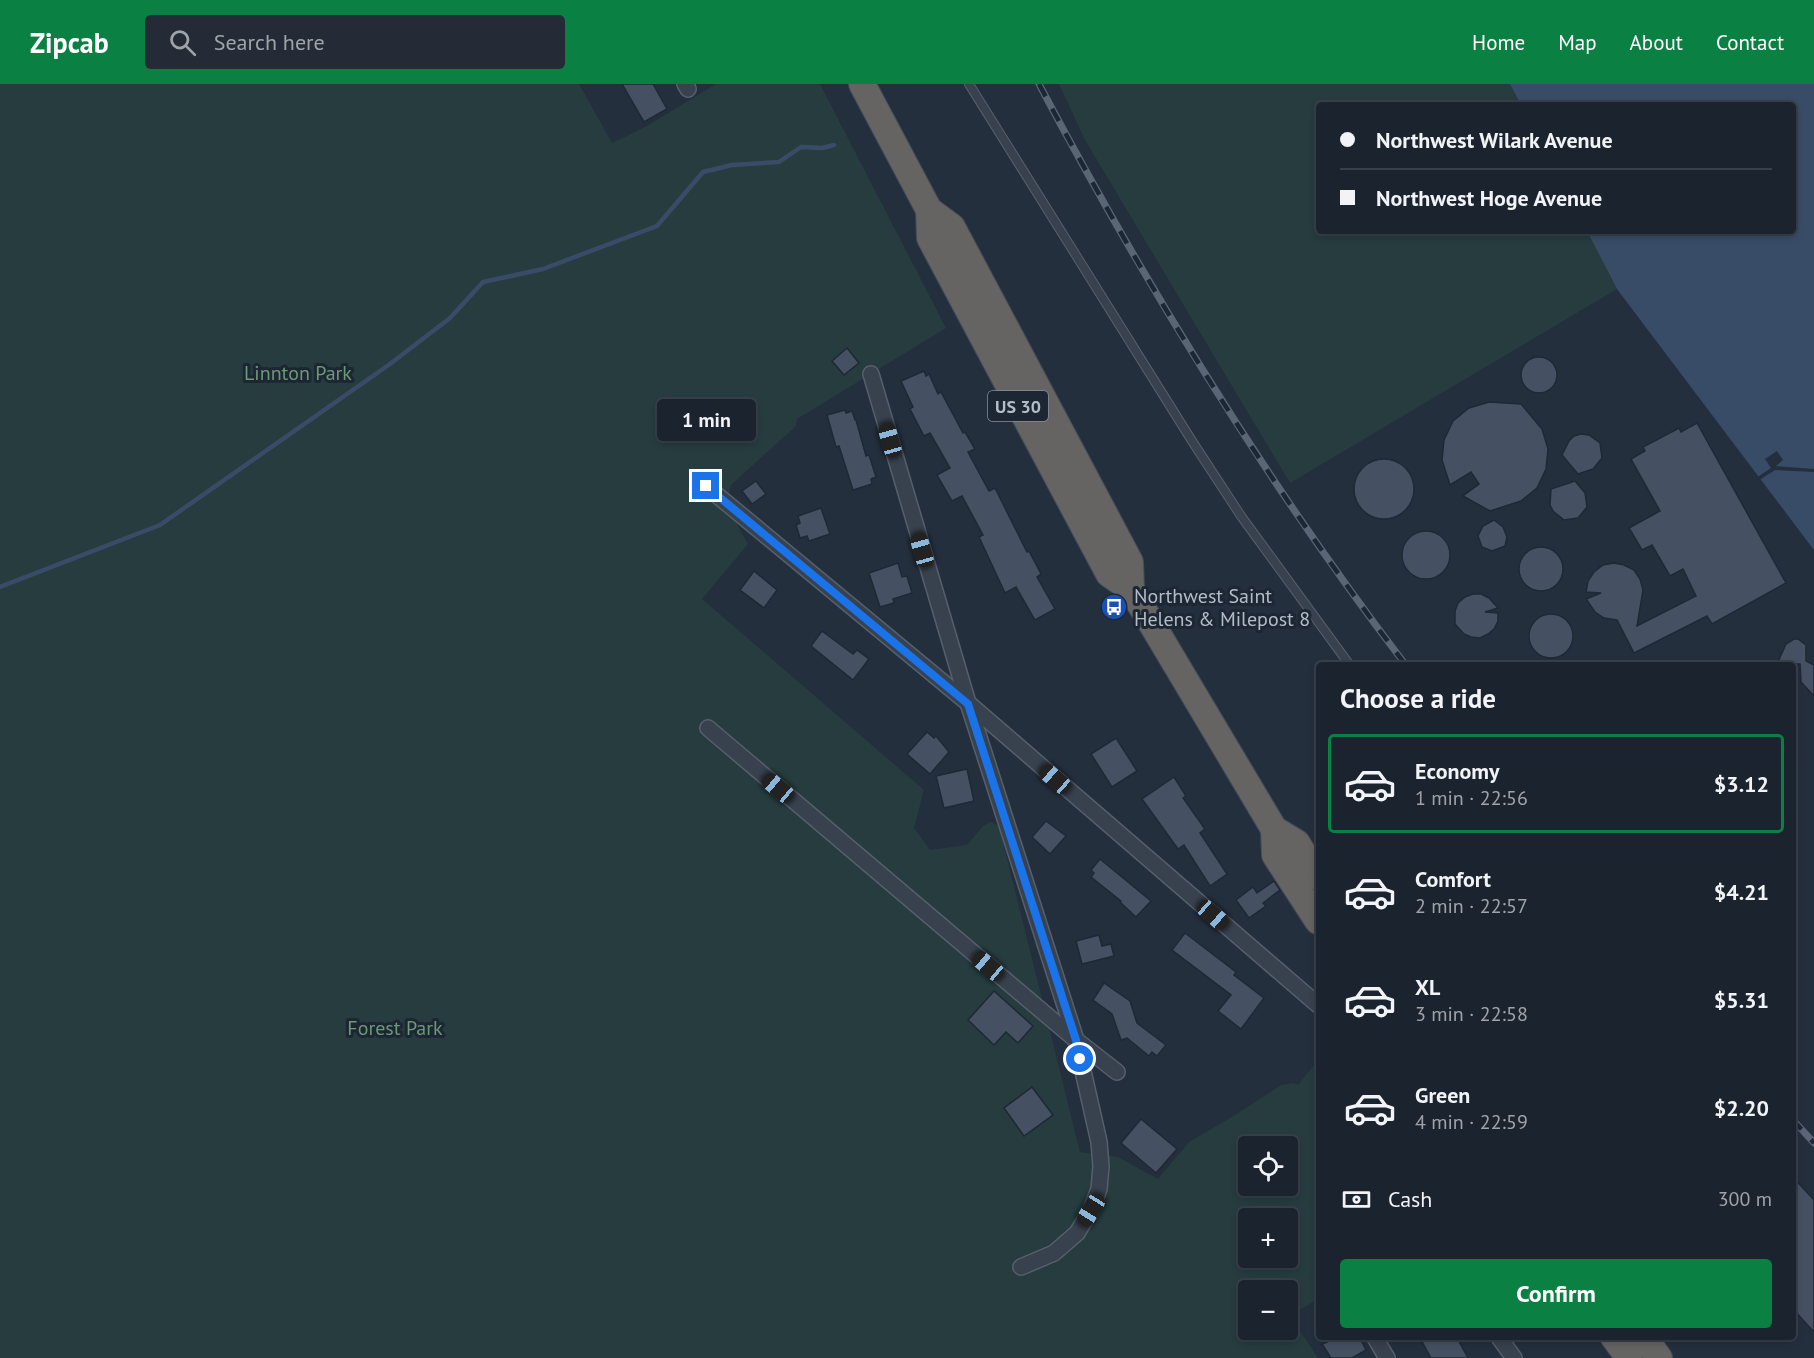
<!DOCTYPE html>
<meta charset="utf-8">
<style>
:root{--surface:#1b232e;--page:#242b36;--text:#f1f3f6;--muted:#a0a4aa;--line:#39404a;--accent:#0b8043}
body{margin:0;font-family:"PT Sans",sans-serif;background:var(--page);color:var(--text);height:100vh;display:flex;flex-direction:column;font-size:22px;white-space:nowrap}
*{box-sizing:border-box;margin:0}
p{font-size:20px;color:var(--muted)}
.icon{flex:none;width:33px;height:33px;fill:none;stroke:currentColor;stroke-width:2;stroke-linecap:round;stroke-linejoin:round}
.map{position:relative;flex:1;overflow:hidden}
.drawer{position:absolute;left:1316px;top:578px;width:480px;height:678px;display:flex;flex-direction:column;background:var(--surface);border-radius:6px;box-shadow:0 3px 9px #0003,0 0 0 2px var(--line)}
.drawer>*{flex:none}
.guide{position:absolute;left:1316px;top:18px;width:480px;height:132px;border-radius:6px;box-shadow:0 3px 9px #0003,0 0 0 2px var(--line);display:grid;align-content:center;height:132px;padding:0 24px;background:var(--surface)}
.controls{position:absolute;left:1238px;top:1052px;display:grid;gap:12px}
.controls a{display:grid;place-items:center;width:60px;height:60px;border-radius:6px;background:var(--surface);box-shadow:0 3px 9px #0003,0 0 0 2px var(--line);font-size:30px}
.end{position:absolute;width:27px;height:27px;margin:-14px;border:8px solid #1a73e8;background:#fff;box-shadow:0 0 0 3px #fff}
.from{border-radius:50%}
.bubble{position:absolute;height:42px;border-radius:6px;background:var(--surface);box-shadow:0 3px 9px #0003,0 0 0 2px var(--line);font-size:20px;font-weight:700;line-height:42px;text-align:center}
.car{position:absolute;width:18px;height:36px;margin:-18px -9px;border-radius:8px;box-shadow:0 0 4px 2px #0007;background:linear-gradient(#222 24%,#8ab4d8 0 40%,#222 0 76%,#8ab4d8 0 86%,#222 0)}
.guide b{display:flex;align-items:center;gap:21px;height:57px;font-size:22px}
.guide b+b{border-top:2px solid var(--line)}
.guide i{width:15px;height:15px;background:var(--text)}
ul{padding:0;list-style:none}
li{display:flex;align-items:center;gap:18px;height:99px;margin:0 12px 9px;padding:0 12px;border:3px solid transparent;border-radius:6px}
li div{flex:1}
li b{display:block;font-size:22px}
li em{font-style:normal;font-weight:700}
li.active{border-color:var(--accent)}
li>.icon{width:54px;height:54px;stroke-width:1.5}
h2{padding:0 24px;font-size:27px;line-height:72px}
.pay{display:flex;align-items:center;gap:15px;height:66px;padding:0 24px;font-size:22px}
.pay p{margin-inline-start:auto}
.cta{display:flex;gap:12px;margin-top:auto;padding:12px 24px}
.cta a{flex:1;height:69px;border-radius:6px;background:var(--accent);color:#fff;font-size:24px;font-weight:700;line-height:69px;text-align:center}
header{display:flex;align-items:center;gap:36px;box-sizing:border-box;height:84px;padding:0 30px;background:var(--accent);color:#fff}
header strong{font-size:28px}
nav{display:flex;gap:33px;margin-inline-start:auto;font-size:21px}
.search{width:420px;height:54px;background:var(--page);display:flex;align-items:center;gap:15px;box-sizing:border-box;padding:0 21px;border-radius:6px;color:var(--muted);font-size:22px}
.map>svg:first-child{display:block}
</style>
<header>
<strong>Zipcab</strong>
<div class="search"><svg class="icon" aria-label="search" viewBox="0 0 24 24"><circle cx="10" cy="10" r="6"/><path d="M15 15l6 6"/></svg>Search here</div>
<nav><a>Home</a><a>Map</a><a>About</a><a>Contact</a></nav>
</header>
<div class="map">
<svg width="1814" height="1274" viewBox="0 0 1814 1274">
<rect width="100%" height="100%" fill="#242f3e"/>
<!-- green -->
<g fill="#263c3f" fill-rule="evenodd">
<path d="M 0,0 L 579,0 L 612,59 L 647,42 L 716,0 L 820,0 L 946,244 L 797,335 L 796,342 L 731,401 L 727,423 L 748,460 L 702,515 L 924,706 L 914,744 L 930,766 L 967,761 L 983,742 L 991,738 L 999,742 L 1080,1068 L 1118,1073 L 1158,1095 L 1189,1058 L 1232,1033 L 1281,1001 L 1294,999 L 1298,1001 L 1318,976 L 1318,1215 L 1290,1232 L 1318,1274 L 0,1274 ZM 1248,1062 L 1287,1062 L 1287,1101 L 1248,1101 ZM 1248,1134 L 1287,1134 L 1287,1173 L 1248,1173 ZM 1248,1206 L 1287,1206 L 1287,1245 L 1248,1245 Z"/>
<path d="M 1059,0 L 1510,0 L 1521,21 L 1318,21 L 1318,147 L 1587,147 L 1617,205 L 1290,399 L 1085,56 Z"/>
</g>
<!-- water -->
<path fill="#394c67" d="M 1510,0 L 1814,0 L 1814,466 L 1617,205 L 1587,147 L 1792,147 L 1792,21 L 1521,21 Z"/>
<!-- pier -->
<path fill="#242f3e" d="M 1777,367 L 1783,376 L 1776,382 L 1814,385 L 1814,388 L 1775,386 L 1758,397 L 1756,394 L 1771,384 L 1765,375 Z"/>
<g fill="none" stroke-linecap="round" stroke-linejoin="round">
<!-- stream -->
<path stroke="#394c67" stroke-width="4.5" d="M 0,503 L 160,441 L 390,280 L 450,234 L 483,198 L 543,185 L 657,142 L 703,88 L 732,81 L 779,78 L 801,63 L 822,64 L 834,61"/>
</g>
<!-- building -->
<g fill="#455162" stroke="#1f2835" stroke-width="1.5">
<path d="M 622,0 L 653,0 L 667,25 L 644,38 Z"/>
<path d="M 847,264 L 859,279 L 844,291 L 832,277 Z"/>
<circle cx="1539" cy="291" r="18"/>
<path d="M 924,287 L 926,292 L 929,290 L 938,310 L 941,308 L 963,349 L 965,348 L 975,365 L 968,368 L 989,407 L 995,404 L 1027,468 L 1029,467 L 1041,490 L 1037,493 L 1055,525 L 1035,536 L 1016,503 L 1005,509 L 979,453 L 983,451 L 962,412 L 952,417 L 937,391 L 950,384 L 930,349 L 924,352 L 910,325 L 913,323 L 901,297 Z"/>
<path d="M 1489,318 L 1521,320 L 1542,345 L 1548,365 L 1546,385 L 1537,404 L 1521,417 L 1490,427 L 1463,412 L 1479,400 L 1471,388 L 1450,401 L 1442,376 L 1444,356 L 1453,337 L 1469,324 Z"/>
<path d="M 845,326 L 846,329 L 852,327 L 855,336 L 856,336 L 866,372 L 869,371 L 876,393 L 871,395 L 872,400 L 853,406 L 839,362 L 836,363 L 827,331 Z"/>
<path d="M 1697,339 L 1786,499 L 1712,540 L 1707,532 L 1634,569 L 1617,536 L 1604,534 L 1595,528 L 1586,515 L 1601,509 L 1586,508 L 1588,497 L 1594,488 L 1603,481 L 1614,479 L 1624,481 L 1634,486 L 1640,495 L 1643,506 L 1637,542 L 1696,512 L 1683,485 L 1670,492 L 1652,461 L 1642,466 L 1629,444 L 1660,427 L 1631,375 L 1645,367 L 1643,363 L 1679,344 L 1681,348 Z"/>
<path d="M 1581,350 L 1589,351 L 1600,359 L 1602,374 L 1593,385 L 1578,390 L 1562,371 L 1569,357 L 1574,352 Z"/>
<circle cx="1384" cy="405" r="30"/>
<path d="M 756,397 L 766,410 L 752,420 L 742,407 Z"/>
<path d="M 1575,397 L 1585,409 L 1587,423 L 1578,434 L 1564,436 L 1553,427 L 1550,421 L 1551,405 Z"/>
<path d="M 821,424 L 830,450 L 809,457 L 807,452 L 800,454 L 796,441 L 800,439 L 798,432 Z"/>
<path d="M 1494,436 L 1503,443 L 1507,453 L 1505,462 L 1492,467 L 1482,463 L 1478,452 L 1483,442 Z"/>
<circle cx="1426" cy="471" r="24"/>
<circle cx="1541" cy="485" r="22"/>
<path d="M 898,479 L 902,493 L 907,492 L 912,509 L 893,515 L 894,519 L 880,523 L 869,489 Z"/>
<path d="M 754,487 L 777,506 L 764,524 L 740,506 Z"/>
<path d="M 1473,510 L 1481,510 L 1489,514 L 1498,524 L 1485,528 L 1498,529 L 1498,537 L 1494,545 L 1488,550 L 1480,554 L 1471,553 L 1464,550 L 1455,540 L 1455,527 L 1458,519 L 1465,513 Z"/>
<circle cx="1551" cy="552" r="22"/>
<path d="M 822,547 L 853,570 L 857,566 L 869,575 L 853,596 L 811,562 Z"/>
<path d="M 1794,555 L 1798,555 L 1806,561 L 1806,577 L 1814,581 L 1814,612 L 1801,598 L 1800,580 L 1777,580 L 1786,560 Z"/>
<path d="M 927,648 L 934,654 L 936,652 L 949,668 L 930,690 L 907,670 Z"/>
<path d="M 1116,654 L 1137,687 L 1112,703 L 1091,670 Z"/>
<path d="M 967,685 L 974,717 L 944,724 L 936,692 Z"/>
<path d="M 1174,693 L 1186,712 L 1183,714 L 1205,745 L 1200,749 L 1227,790 L 1210,802 L 1184,761 L 1178,765 L 1142,715 Z"/>
<path d="M 1046,737 L 1066,752 L 1050,770 L 1032,753 Z"/>
<path d="M 1100,775 L 1151,817 L 1136,833 L 1120,818 L 1121,817 L 1091,793 L 1094,789 L 1091,786 Z"/>
<path d="M 1274,797 L 1280,806 L 1263,819 L 1266,822 L 1249,834 L 1236,816 L 1253,803 L 1257,809 Z"/>
<path d="M 1185,849 L 1236,888 L 1234,891 L 1264,914 L 1241,945 L 1218,927 L 1231,911 L 1172,866 Z"/>
<path d="M 1099,851 L 1102,862 L 1111,860 L 1114,872 L 1082,880 L 1076,857 Z"/>
<path d="M 1104,899 L 1130,917 L 1137,939 L 1166,961 L 1157,972 L 1152,968 L 1149,972 L 1127,954 L 1121,956 L 1112,930 L 1093,916 Z"/>
<path d="M 994,907 L 1033,942 L 1018,959 L 1006,948 L 994,961 L 968,936 Z"/>
<path d="M 1032,1003 L 1053,1031 L 1024,1052 L 1004,1024 Z"/>
<path d="M 1141,1035 L 1177,1065 L 1156,1089 L 1121,1059 Z"/>
<path d="M 1792,1092 L 1814,1116 L 1814,1248 L 1792,1224 Z"/>
<path d="M 1324,1252 L 1359,1252 L 1366,1266 L 1352,1274 L 1331,1274 L 1322,1260 L 1327,1258 Z"/>
<path d="M 1419,1252 L 1456,1252 L 1468,1274 L 1431,1274 Z"/>
</g>
<g fill="none" stroke-linecap="round" stroke-linejoin="round">
<!-- service casing -->
<g stroke="#565f6c" stroke-width="10">
<path id="service" d="M 969,0 L 1192,357 L 1241,432 L 1349,580"/>
</g>
<!-- minor casing -->
<g stroke="#565f6c" stroke-width="18">
<g id="minor">
<path d="M 685,0 L 688,5"/>
<path d="M 871,290 L 968,619 L 1076,956 L 1099,1058 L 1101,1082 L 1099,1105 L 1091,1126 L 1077,1149 L 1054,1169 L 1021,1183"/>
<path d="M 706,402 L 968,619 L 1318,921"/>
<path d="M 708,644 L 1076,956 L 1117,988"/>
<path d="M 1374,1252 L 1387,1274"/>
<path d="M 1498,1252 L 1514,1274"/>
</g>
</g>
<!-- trunk casing -->
<g stroke="#434c59" stroke-width="28">
<g id="trunk">
<path d="M 862,0 L 929,126 L 952,143 L 1130,478 L 1131,505"/>
<path d="M 929,126 L 930,154 L 1109,490 L 1131,505 L 1274,745 L 1297,759 L 1318,793"/>
<path d="M 1274,745 L 1275,771 L 1318,837"/>
<path d="M 1613,1252 L 1629,1274"/>
<path d="M 1643,1252 L 1659,1274"/>
</g>
</g>
<!-- service -->
<use href="#service" stroke="#38414e" stroke-width="8"/>
<!-- minor -->
<use href="#minor" stroke="#38414e" stroke-width="15"/>
<!-- trunk -->
<use href="#trunk" stroke="#656462" stroke-width="26"/>
<!-- rail casing -->
<g stroke="#5a6575" stroke-width="7">
<g id="rail">
<path d="M 1039,0 C 1146,202 1266,398 1405,580"/>
<path d="M 1792,1035 L 1814,1059"/>
</g>
</g>
<!-- rail -->
<use href="#rail" stroke="#1d2633" stroke-width="4.5" stroke-dasharray="14" stroke-linecap="butt"/>
</g>
<g fill="none" stroke-linecap="round" stroke-linejoin="round">
<!-- route -->
<path stroke="#1a73e8" stroke-width="8" d="M 706,402 L 968,620 L 1076,956 L 1080,975"/>
</g>
<!-- icons -->
<defs>
<g id="bus-disc" transform="scale(1.35)"><circle r="9.5" fill="#1a4fb4" stroke="#1d2633"/><path d="M-5-6H5V4H4V6H2V4H-2V6H-4V4H-5ZM-3.5-4V0h7V-4ZM-3.5 1.2v1.5H-2V1.2ZM2 1.2v1.5H3.5V1.2Z" fill="#fff"/></g>
</defs>
<g fill-rule="evenodd">
<use href="#bus-disc" x="1114" y="523"/>
</g>
<g text-anchor="middle" dominant-baseline="central" stroke-width="6" stroke-linejoin="round" paint-order="stroke">
<!-- shield labels -->
<rect fill="#1d2633" stroke="#878f9c" stroke-width="1.5" x="988" y="307" width="60" height="30" rx="4.5"/>
<g font-size="18" font-weight="bold" fill="#b4bcc9">
<text x="1018" y="322">US 30</text>
</g>
<!-- park labels -->
<g font-size="20" fill="#6b9a76" stroke="#1d2633">
<text x="298" y="289">Linnton Park</text>
<text x="395" y="944">Forest Park</text>
</g>
<!-- poi labels -->
<g font-size="20" fill="#b4bcc9" stroke="#1d2633" text-anchor="start">
<text x="1134" y="512">Northwest Saint<tspan x="1134" dy="23">Helens &amp; Milepost 8</tspan></text>
</g>
</g>
</svg>
<div class="controls">
<a><svg class="icon" aria-label="locate" viewBox="0 0 24 24"><circle cx="12" cy="12" r="6"/><path d="M12 2v4M12 18v4M2 12h4M18 12h4"/></svg></a>
<a>+</a>
<a>−</a>
</div>
<i class="end from" style="left:1080px;top:975px"></i>
<i class="end" style="left:706px;top:402px"></i>
<div class="bubble" style="left:657px;top:315px;width:99px">1 min</div>
<i class="car" style="left:890px;top:356px;rotate:344deg"></i>
<i class="car" style="left:922px;top:466px;rotate:344deg"></i>
<i class="car" style="left:1055px;top:695px;rotate:311deg"></i>
<i class="car" style="left:778px;top:704px;rotate:310deg"></i>
<i class="car" style="left:1213px;top:831px;rotate:131deg"></i>
<i class="car" style="left:988px;top:882px;rotate:310deg"></i>
<i class="car" style="left:1091px;top:1126px;rotate:212deg"></i>
<div class="guide">
<b><i class="from"></i>Northwest Wilark Avenue</b>
<b><i></i>Northwest Hoge Avenue</b>
</div>
<section class="drawer">
<h2>Choose a ride</h2>
<ul>
<li class="active"><svg class="icon" aria-label="car" viewBox="0 0 24 24"><path d="M5 17H2v-5l4-1 3-4h7l3 4 3 1v5h-3M9 17h6M6 11h13"/><circle cx="7" cy="17" r="2"/><circle cx="17" cy="17" r="2"/></svg><div><b>Economy</b><p>1 min · 22:56</p></div><em>$3.12</em></li>
<li><svg class="icon" aria-label="car" viewBox="0 0 24 24"><path d="M5 17H2v-5l4-1 3-4h7l3 4 3 1v5h-3M9 17h6M6 11h13"/><circle cx="7" cy="17" r="2"/><circle cx="17" cy="17" r="2"/></svg><div><b>Comfort</b><p>2 min · 22:57</p></div><em>$4.21</em></li>
<li><svg class="icon" aria-label="car" viewBox="0 0 24 24"><path d="M5 17H2v-5l4-1 3-4h7l3 4 3 1v5h-3M9 17h6M6 11h13"/><circle cx="7" cy="17" r="2"/><circle cx="17" cy="17" r="2"/></svg><div><b>XL</b><p>3 min · 22:58</p></div><em>$5.31</em></li>
<li><svg class="icon" aria-label="car" viewBox="0 0 24 24"><path d="M5 17H2v-5l4-1 3-4h7l3 4 3 1v5h-3M9 17h6M6 11h13"/><circle cx="7" cy="17" r="2"/><circle cx="17" cy="17" r="2"/></svg><div><b>Green</b><p>4 min · 22:59</p></div><em>$2.20</em></li>
</ul>
<div class="pay"><svg class="icon" aria-label="cash" viewBox="0 0 24 24"><path d="M3 7h18v10H3z"/><circle cx="12" cy="12" r="2"/></svg>Cash<p>300 m</p></div>
<div class="cta"><a>Confirm</a></div>
</section>
</div>
